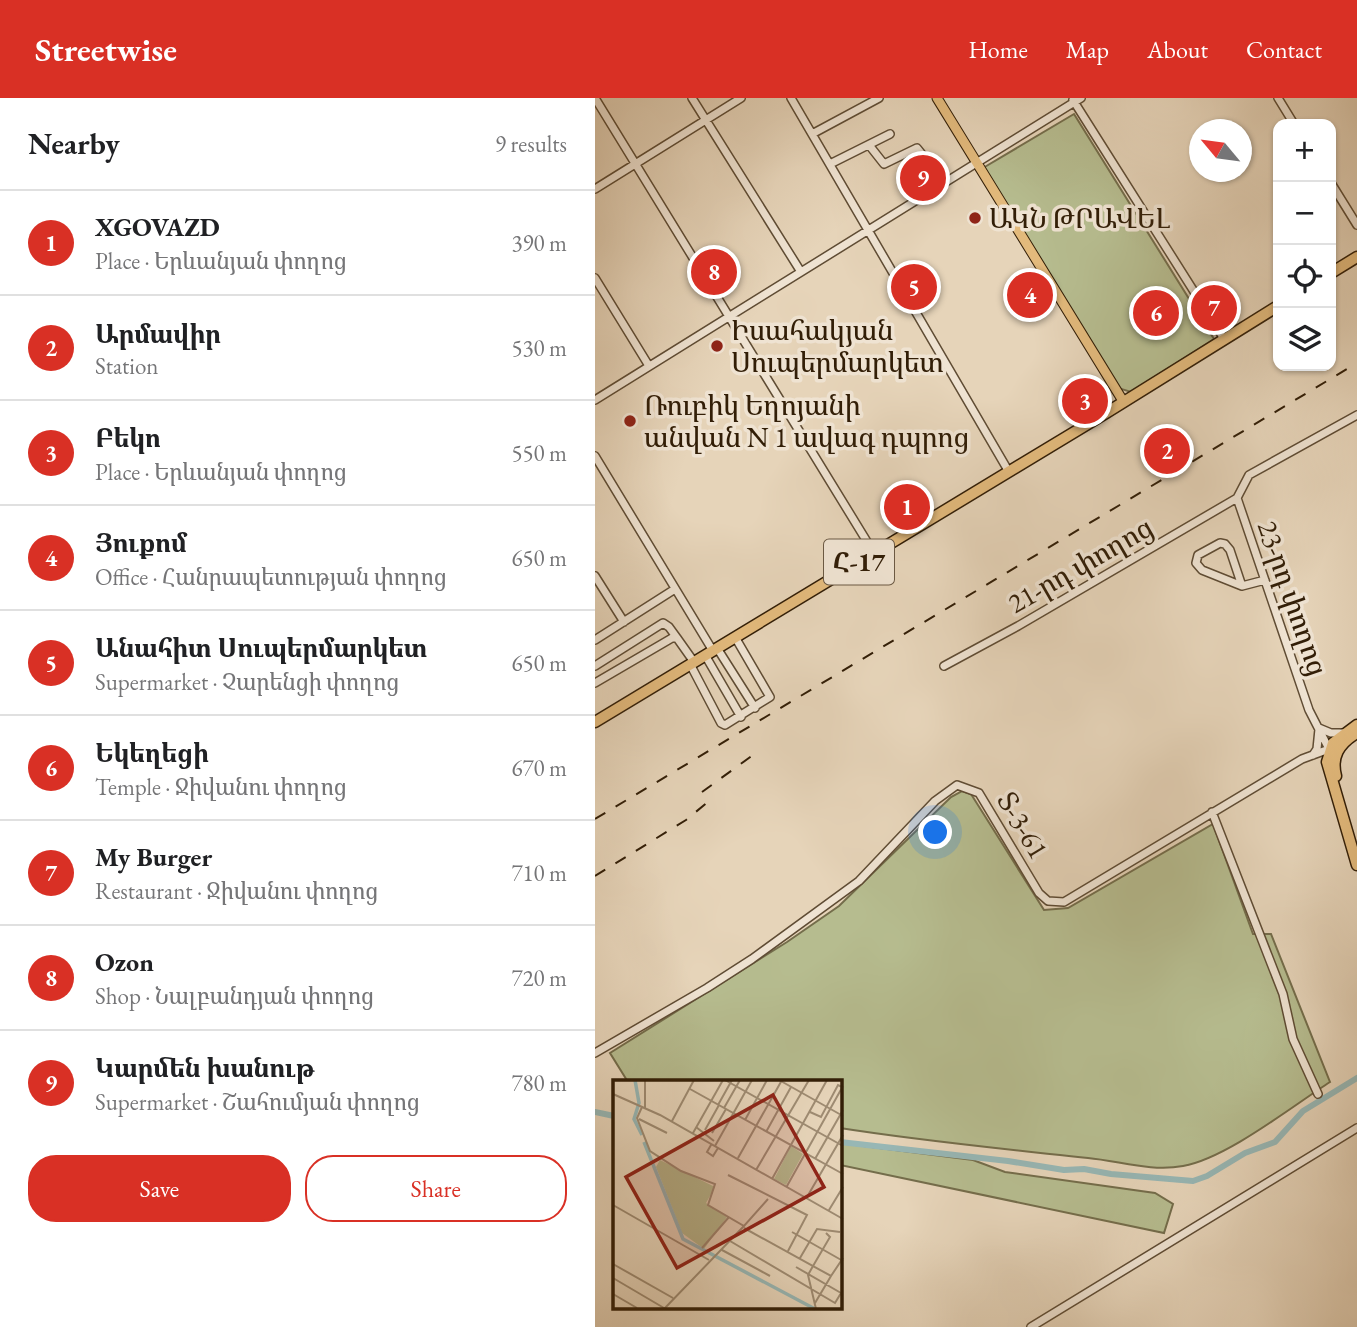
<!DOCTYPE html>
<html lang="en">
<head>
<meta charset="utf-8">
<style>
  :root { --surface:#fff; --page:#f6f6f6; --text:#202124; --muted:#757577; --line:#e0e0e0; --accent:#d93025 }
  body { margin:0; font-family:"EB Garamond","Noto Serif Armenian",serif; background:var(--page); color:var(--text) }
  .controls { position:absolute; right:21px; top:21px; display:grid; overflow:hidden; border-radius:14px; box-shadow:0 2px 5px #0004 }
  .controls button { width:63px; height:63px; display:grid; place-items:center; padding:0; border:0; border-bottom:2px solid var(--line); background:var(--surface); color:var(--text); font:35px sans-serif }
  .compass { position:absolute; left:594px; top:21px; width:63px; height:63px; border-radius:50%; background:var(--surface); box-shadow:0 2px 5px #0004; rotate:299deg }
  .you { position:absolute; left:341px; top:735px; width:24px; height:24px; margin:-18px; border:5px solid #fff; border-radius:50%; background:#1a73e8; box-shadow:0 0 0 10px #1a73e833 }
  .badge { display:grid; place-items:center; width:46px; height:46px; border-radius:50%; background:var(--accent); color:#fff; font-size:23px; font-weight:700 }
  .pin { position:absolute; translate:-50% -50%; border:4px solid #fff; box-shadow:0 2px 7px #0006 }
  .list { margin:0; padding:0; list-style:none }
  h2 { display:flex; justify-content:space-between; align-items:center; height:91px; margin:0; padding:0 28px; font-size:30px }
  h2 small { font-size:23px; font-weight:400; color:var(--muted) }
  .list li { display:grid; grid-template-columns:46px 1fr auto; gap:21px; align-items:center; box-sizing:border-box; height:105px; padding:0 28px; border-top:2px solid var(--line) }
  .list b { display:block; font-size:26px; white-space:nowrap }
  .list p { margin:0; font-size:23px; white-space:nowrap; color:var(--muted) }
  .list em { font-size:23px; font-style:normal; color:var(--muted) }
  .actions { display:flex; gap:14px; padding:21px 28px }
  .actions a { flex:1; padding:16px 0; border:2px solid var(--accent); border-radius:28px; text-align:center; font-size:24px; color:var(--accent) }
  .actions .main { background:var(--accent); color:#fff }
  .icon { flex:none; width:38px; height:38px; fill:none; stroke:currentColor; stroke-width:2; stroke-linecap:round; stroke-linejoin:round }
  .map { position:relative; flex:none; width:762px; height:1229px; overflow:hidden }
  header { display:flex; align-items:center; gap:42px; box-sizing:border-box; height:98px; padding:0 35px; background:var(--accent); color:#fff }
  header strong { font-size:33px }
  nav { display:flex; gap:38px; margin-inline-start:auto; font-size:24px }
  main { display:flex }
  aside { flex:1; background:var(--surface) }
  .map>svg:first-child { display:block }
</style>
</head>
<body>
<header>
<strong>Streetwise</strong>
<nav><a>Home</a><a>Map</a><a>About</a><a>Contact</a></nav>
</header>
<main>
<aside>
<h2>Nearby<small>9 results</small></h2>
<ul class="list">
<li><span class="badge">1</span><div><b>XGOVAZD</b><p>Place · Երևանյան փողոց</p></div><em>390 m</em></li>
<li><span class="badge">2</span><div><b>Արմավիր</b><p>Station</p></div><em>530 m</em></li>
<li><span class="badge">3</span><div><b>Բեկո</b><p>Place · Երևանյան փողոց</p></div><em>550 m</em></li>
<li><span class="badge">4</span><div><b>Յուքոմ</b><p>Office · Հանրապետության փողոց</p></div><em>650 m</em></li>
<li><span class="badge">5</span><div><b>Անահիտ Սուպերմարկետ</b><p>Supermarket · Չարենցի փողոց</p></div><em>650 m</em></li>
<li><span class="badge">6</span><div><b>Եկեղեցի</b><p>Temple · Ջիվանու փողոց</p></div><em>670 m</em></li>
<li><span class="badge">7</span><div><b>My Burger</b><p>Restaurant · Ջիվանու փողոց</p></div><em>710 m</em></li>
<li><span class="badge">8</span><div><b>Ozon</b><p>Shop · Նալբանդյան փողոց</p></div><em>720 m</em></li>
<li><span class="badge">9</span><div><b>Կարմեն խանութ</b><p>Supermarket · Շահումյան փողոց</p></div><em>780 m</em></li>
</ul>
<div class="actions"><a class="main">Save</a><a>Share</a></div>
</aside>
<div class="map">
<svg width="762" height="1229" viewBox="0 0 762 1229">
  <rect width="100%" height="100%" fill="#e6d4b9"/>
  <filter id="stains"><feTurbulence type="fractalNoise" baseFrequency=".00286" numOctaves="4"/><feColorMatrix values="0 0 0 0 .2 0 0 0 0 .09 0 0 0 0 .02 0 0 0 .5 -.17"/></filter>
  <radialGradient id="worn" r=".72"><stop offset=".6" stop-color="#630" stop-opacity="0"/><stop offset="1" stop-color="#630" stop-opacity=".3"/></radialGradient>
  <!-- green -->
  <path fill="#b6bc8f" stroke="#746d4b" stroke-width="2" d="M479,16l140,225 -83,53 -13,-4 -135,-220z
    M367,693l9,3 73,116 24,-2 145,-84 40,110h18l59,148c-39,25 -103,76 -147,84 -32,6 -63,-5 -95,-8 -83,-9 -166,-17 -248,-30v-46h-212l-18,-29 177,-111 52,-36 112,-109z
    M245,1045l133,17 32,12 150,21 18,11 -9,29 -324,-68z"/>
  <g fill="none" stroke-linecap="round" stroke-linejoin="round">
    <!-- canal -->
    <path stroke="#97b7b5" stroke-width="6" d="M0,1014l19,4
      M245,1044l168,19 56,9 20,-1 27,5 82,7 14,-5 38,-23 30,-11 28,-31 54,-33"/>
    <defs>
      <path id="minor" d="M0,0l279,455
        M97,0l109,174
        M196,0l218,374
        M683,0l16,26
        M478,2l151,239
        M217,36l67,-36
        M274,47l15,19 33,-16 12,15 -20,15 10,20
        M235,66l60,-30
        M736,85l26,42
        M0,91l146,-91
        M0,180l54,88
        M0,302l486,-302
        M0,358l118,195
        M642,400l12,-23 108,-60
        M0,478l29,46
        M647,488l-12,-36 -5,-6 -5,-1 -22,12 -2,8 6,7 40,16 23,-6
        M0,542l80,-51
        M122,550l38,60
        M110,557l36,62
        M95,566l31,59 4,2 45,-28 -35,-60
        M0,568l68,-43 6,4 8,11
        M349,568l74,-40 219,-128
        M0,585l77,-45h5l17,24
        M724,630l12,5h13
        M718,657l4,-6 2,-20
        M617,714l71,182 10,45 25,55
        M0,955l112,-65 45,-29 107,-78 76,-80 22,-16 22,8 60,100 9,8 16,1 238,-143 27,-10 -20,-39 -72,-212
        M436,1229l326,-199"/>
      <path id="major" d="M342,0l186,303"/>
      <path id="highway" d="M736,175l26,-16
        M0,624l511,-309 172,-107
        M762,627l-24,18 -6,19 30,103
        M741,678c-5,-19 3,-32 19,-42"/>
    </defs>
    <!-- minor casing -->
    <use href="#minor" stroke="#5f4c34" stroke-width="10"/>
    <!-- major casing -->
    <use href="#major" stroke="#321e07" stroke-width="11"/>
    <!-- highway casing -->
    <use href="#highway" stroke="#321e07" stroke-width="13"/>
    <!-- minor -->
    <use href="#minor" stroke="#efe3d2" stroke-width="7"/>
    <!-- major -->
    <use href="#major" stroke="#e3ba7c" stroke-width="9"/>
    <!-- highway -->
    <use href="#highway" stroke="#e3ba7c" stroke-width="10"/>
    <!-- rail -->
    <path stroke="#321e07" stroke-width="2" stroke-dasharray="12 12" stroke-linecap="butt" d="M107,694l51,-37
      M0,721l762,-456
      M0,778l91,-56 23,-19"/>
  </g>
  <!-- markers -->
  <g fill="#8f2418" stroke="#efe3d2" stroke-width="2.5">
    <circle cx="380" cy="120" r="7"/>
    <circle cx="122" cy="248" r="7"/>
    <circle cx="35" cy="323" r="7"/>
  </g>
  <g text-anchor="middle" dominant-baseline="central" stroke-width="7" stroke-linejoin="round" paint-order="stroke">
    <!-- shield labels -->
    <rect fill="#efe3d2" stroke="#6b5944" stroke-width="2" x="229" y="441.5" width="70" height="45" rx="5"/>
    <g font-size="26" font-weight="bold" fill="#321e07">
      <text x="264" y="464">Հ-17</text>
    </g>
    <!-- poi labels -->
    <g font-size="28" fill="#321e07" stroke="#efe3d2" text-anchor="start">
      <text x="394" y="120">ԱԿՆ ԹՐԱՎԵԼ</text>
      <text x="136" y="232">Իսահակյան<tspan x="136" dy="32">Սուպերմարկետ</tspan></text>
      <text x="49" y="307">Ռուբիկ Եղոյանի<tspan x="49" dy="32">անվան N 1 ավագ դպրոց</tspan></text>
    </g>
    <!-- street labels -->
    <g font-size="28" fill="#321e07" stroke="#efe3d2">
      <text transform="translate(485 467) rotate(-30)">21-րդ փողոց</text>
      <text transform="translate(698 500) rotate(71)">23-րդ փողոց</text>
      <text transform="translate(428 727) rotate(59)">Տ-3-61</text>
    </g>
  </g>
  <!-- overview -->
  <g transform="translate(18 982)">
    <rect width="229" height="229" fill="#e6d4b9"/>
    <path d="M178,66l12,8 -17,31 -12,-6zM47,80l55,27 -9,16 21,14 -23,32 -22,-16 -26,-66z" fill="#b6bc8f"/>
    <path fill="none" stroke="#97b7b5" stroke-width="3.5" d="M22,0l4,23 -5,16 8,16M31,62l39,97 132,70"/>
    <path fill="none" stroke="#9e8b72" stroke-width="2" d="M32,0v28M112,0l118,66M166,0l64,36M77,9l153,85M0,14l47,21 183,104M105,25l14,-25M29,27l-5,11 13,33 31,20 34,13 -7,21 36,21 24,-27M111,28l16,-28M197,32l11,5 17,-32 4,2M26,39l28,14M132,40l22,-40M59,41l22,-41M83,47l18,14M92,50l14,-25M153,52l25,-45M80,53l30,-53M99,53l14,-24M98,65l-4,7 6,4 5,-8M102,66l37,-66M125,78l44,-78M202,79l28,-49M143,90l53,-90M115,95l79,40 -19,36M159,99l55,-99M174,106l56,-100M194,117l36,-62M0,125l96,55M216,130l14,-23M131,148l87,48 12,-18M179,152l51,29M117,161l105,62 6,-10 -45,-26M89,168l27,-31M109,170l48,26M187,178l17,-29 23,3M0,184l60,34M200,186l17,-29 -4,-4M200,186l-5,9 8,34M0,198l51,30M0,214l24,14M202,223l16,-27M51,229l80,-83"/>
    <path fill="#8f2418" fill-opacity="0.15" stroke="#8f2418" stroke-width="3.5" d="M160,15l51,92 -147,81 -51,-91z"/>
    <rect width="229" height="229" fill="none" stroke="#321e07" stroke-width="3.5"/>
  </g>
  <rect width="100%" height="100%" filter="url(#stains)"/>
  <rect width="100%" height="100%" fill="url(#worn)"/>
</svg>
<div class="controls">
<button>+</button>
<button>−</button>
<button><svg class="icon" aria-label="locate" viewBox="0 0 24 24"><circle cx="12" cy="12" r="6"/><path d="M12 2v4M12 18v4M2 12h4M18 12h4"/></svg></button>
<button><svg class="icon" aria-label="layers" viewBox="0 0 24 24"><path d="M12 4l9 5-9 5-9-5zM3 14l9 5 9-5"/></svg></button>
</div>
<svg class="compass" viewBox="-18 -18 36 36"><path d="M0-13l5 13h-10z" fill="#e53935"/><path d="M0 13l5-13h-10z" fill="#757577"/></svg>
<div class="you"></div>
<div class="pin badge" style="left:312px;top:409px">1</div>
<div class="pin badge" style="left:572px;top:353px">2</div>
<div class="pin badge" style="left:490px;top:303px">3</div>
<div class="pin badge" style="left:435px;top:197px">4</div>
<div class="pin badge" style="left:319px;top:189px">5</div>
<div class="pin badge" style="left:561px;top:215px">6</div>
<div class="pin badge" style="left:619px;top:210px">7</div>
<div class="pin badge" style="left:119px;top:174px">8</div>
<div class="pin badge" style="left:328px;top:80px">9</div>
</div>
</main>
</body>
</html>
